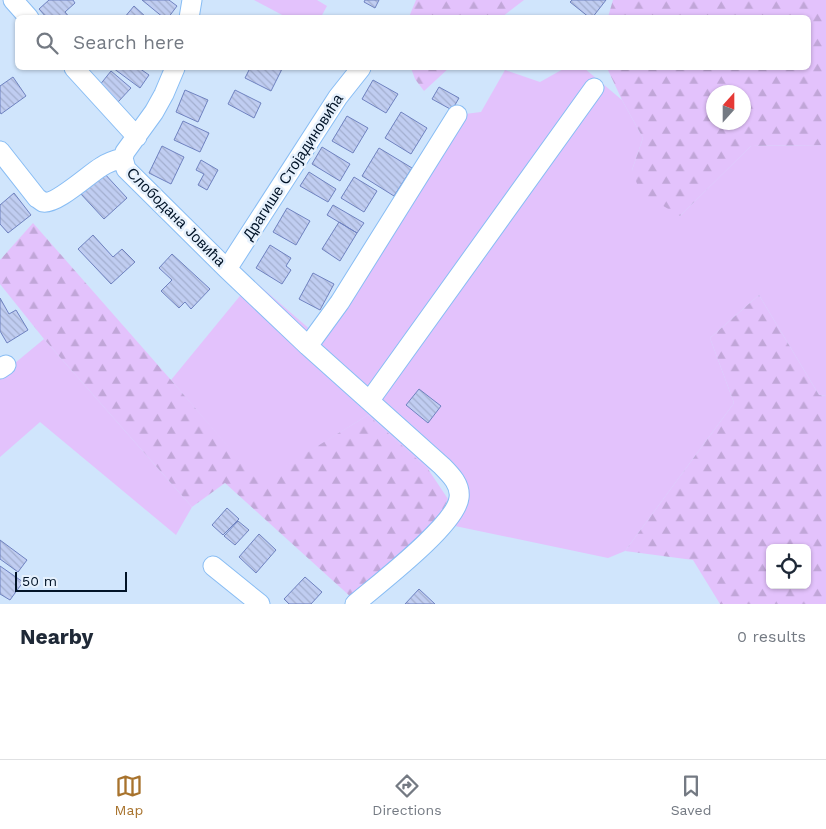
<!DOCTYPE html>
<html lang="en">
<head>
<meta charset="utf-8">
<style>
  :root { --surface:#fff; --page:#f6f6f7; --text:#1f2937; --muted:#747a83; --line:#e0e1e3; --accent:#a8732d }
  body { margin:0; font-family:"Work Sans",sans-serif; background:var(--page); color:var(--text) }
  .controls { position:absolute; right:15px; bottom:15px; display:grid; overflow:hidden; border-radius:8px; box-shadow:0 1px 4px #0004 }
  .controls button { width:45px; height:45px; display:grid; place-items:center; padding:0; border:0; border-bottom:1px solid var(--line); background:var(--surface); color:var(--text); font:25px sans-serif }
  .compass { position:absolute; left:706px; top:85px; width:45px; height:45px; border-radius:50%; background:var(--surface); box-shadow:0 1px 4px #0004; rotate:21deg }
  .scale { position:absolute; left:15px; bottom:12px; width:112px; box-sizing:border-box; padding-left:5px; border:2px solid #011327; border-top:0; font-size:14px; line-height:18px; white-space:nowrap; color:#011327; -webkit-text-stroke:4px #e6f1fd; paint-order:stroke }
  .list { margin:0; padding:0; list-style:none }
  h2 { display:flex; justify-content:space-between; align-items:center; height:65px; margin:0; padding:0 20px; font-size:21px }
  h2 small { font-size:16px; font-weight:400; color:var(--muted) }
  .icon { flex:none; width:28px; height:28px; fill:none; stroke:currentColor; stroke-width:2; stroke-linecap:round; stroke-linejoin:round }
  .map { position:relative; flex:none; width:826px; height:604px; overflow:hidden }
  .search { position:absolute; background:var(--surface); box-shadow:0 1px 4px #0004; left:15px; right:15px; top:15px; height:55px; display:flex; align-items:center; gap:12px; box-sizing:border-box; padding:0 18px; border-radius:8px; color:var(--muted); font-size:19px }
  .sheet { height:155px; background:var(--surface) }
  nav { display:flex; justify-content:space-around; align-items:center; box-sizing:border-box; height:70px; border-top:1px solid var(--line); background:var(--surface); font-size:14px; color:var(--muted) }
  nav a { display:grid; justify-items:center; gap:2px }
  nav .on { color:var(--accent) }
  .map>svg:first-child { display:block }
</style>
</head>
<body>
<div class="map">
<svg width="826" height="604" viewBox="0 0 826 604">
  <defs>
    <pattern id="forest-firs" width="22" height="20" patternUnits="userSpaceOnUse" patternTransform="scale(1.25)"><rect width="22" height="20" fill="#e3c2fc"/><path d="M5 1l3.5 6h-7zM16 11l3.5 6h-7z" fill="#c1a6d8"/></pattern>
    <pattern id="building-back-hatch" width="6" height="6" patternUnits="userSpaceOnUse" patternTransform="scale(1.25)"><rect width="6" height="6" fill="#c0cdf1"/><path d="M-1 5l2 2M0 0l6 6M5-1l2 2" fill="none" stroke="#a3afcf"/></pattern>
  </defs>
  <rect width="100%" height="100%" fill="#d0e5fc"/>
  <!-- grass -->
  <path fill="#e3c2fc" d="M254,0h63l10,6 -6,11h-35z
    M565,68h19l38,32 21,38 -11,32 48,46 71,-70 75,-1v251l-7,-1 -60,-100 -49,43 24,65 -109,148 -17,7 -153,-32 14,-28 -15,-19 -26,-10 -60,-54 -109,68 -88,-103 82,-100 60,52 144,-217 24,-3 24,-42 35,12z
    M44,339l148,168 -16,28 -136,-113 -40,35v-84l9,-5z"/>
  <!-- forest -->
  <path fill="url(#forest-firs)" fill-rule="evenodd" d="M416,0h108l-22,17h-93z
    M613,0h213v145l-75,1 -71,70 -40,-24 -8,-22 11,-32 -21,-38 -15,-32h201v-50l-200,-1zM744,92v30h-30v-30z
    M411,68h38l-25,23 -9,-12z
    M33,223l138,157 88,102 109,-67 60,54 20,30 -8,17 5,8 -93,74 -127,-115 -33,24 -148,-168 -44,-55v-24z
    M759,295l60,100 7,1v208h-106l-27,-44 -68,-9 109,-148 -24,-65zM770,548h37v37h-37z"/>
  <!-- building -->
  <path fill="url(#building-back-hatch)" stroke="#6f82c0" d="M49,0h24l2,3 -10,9 5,6h-23l-8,-9z
    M142,0h27l8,6 -9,12h-4z
    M365,0h14l-4,8 -11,-6z
    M572,0h34l-14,18h-2l-20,-16z
    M134,6l13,12h-23z
    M113,68h26l10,7 -9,13z
    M250,68h29l3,1 -11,22 -26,-13z
    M111,71l20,17 -13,14 -19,-16z
    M13,77l13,19 -25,18 -1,-2v-26z
    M373,80l25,14 -12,19 -24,-14z
    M439,87l20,11 -7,12 -20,-11z
    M185,90l23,10 -10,22 -22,-10z
    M235,90l26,13 -7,15 -26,-14z
    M401,112l26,16 -16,26 -26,-16z
    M347,116l21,12 -15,25 -21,-12z
    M183,121l26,12 -9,19 -26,-12z
    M162,146l22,11 -13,27 -22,-11z
    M322,147l28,17 -10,17 -28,-17z
    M379,148l33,20 -18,28 -32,-20z
    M201,160l17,10 -11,20 -9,-5 6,-11 -8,-4z
    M103,172l24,26 -23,21 -24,-26z
    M309,172l27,17 -8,13 -28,-16z
    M354,177l23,14 -13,21 -23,-14z
    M14,193l17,22 -23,18 -8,-9v-19z
    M333,205l31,18 -7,10 -30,-18z
    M287,208l23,13 -14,24 -23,-13z
    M339,222l18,11 -17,28 -18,-12z
    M93,235l20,22 9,-8 13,13 -24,22 -33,-35z
    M270,245l21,13 -5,8 5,4 -9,14 -26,-16z
    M172,254l38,35 -19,20 -6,-7 -6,6 -18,-17 11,-11 -13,-12z
    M313,273l21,11 -14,26 -21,-11z
    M0,298l9,16 7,-4 12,20 -21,13 -7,-12z
    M419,389l22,17 -13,17 -22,-18z
    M227,508l12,11 -16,16 -11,-10z
    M238,521l11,9 -14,15 -11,-9z
    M259,534l17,16 -20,23 -17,-16z
    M0,540l27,20 -9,12 -18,-13z
    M0,566l23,16 -13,18 -10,-6z
    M305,577l17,15 -11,12h-22l-5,-5z
    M419,589l16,15h-30z"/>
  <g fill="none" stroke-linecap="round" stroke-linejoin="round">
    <defs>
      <path id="minor" d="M13,0l16,18
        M189,18l3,-18
        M74,68l63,69
        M175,68l-11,26 -10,18 -29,40 -2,6 3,11 101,100 81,77 134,120c9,9 19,19 17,32 -3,27 -82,87 -104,106
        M0,151l37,47c2,1 4,3 6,4 13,3 46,-28 58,-35 7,-5 14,-7 22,-9
        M227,269l111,-172 23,-29
        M308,346l32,-44 117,-187
        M0,369l6,-4
        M370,400l224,-312
        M213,566l47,38"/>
    </defs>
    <!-- minor casing -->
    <use href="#minor" stroke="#88bdf4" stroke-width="21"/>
    <!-- minor -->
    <use href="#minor" stroke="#fff" stroke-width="19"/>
  </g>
  <g text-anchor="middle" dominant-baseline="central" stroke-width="5" stroke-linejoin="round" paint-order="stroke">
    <!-- street labels -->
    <g font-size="15" fill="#011327" stroke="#e6f1fd">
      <text transform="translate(293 167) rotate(-57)">Драгише Стојадиновића</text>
      <text transform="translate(176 217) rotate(45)">Слободана Јовића</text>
    </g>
  </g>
</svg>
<div class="controls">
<button><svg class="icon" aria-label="locate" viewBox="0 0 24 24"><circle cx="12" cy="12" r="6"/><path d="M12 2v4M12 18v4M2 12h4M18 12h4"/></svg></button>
</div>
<svg class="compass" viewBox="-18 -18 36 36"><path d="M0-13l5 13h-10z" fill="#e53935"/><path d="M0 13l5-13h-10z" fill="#747a83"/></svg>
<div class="scale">50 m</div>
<div class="search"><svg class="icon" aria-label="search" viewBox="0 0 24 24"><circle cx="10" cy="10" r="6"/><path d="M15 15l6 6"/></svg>Search here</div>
</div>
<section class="sheet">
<h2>Nearby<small>0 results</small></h2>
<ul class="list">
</ul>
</section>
<nav>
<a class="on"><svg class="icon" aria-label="map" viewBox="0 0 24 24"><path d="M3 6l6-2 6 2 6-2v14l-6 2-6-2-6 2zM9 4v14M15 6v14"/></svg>Map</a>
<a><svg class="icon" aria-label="directions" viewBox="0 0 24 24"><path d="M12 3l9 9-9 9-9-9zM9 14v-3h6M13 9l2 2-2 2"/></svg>Directions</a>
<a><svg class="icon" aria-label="saved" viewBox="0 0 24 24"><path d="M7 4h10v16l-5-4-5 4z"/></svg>Saved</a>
</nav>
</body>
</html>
